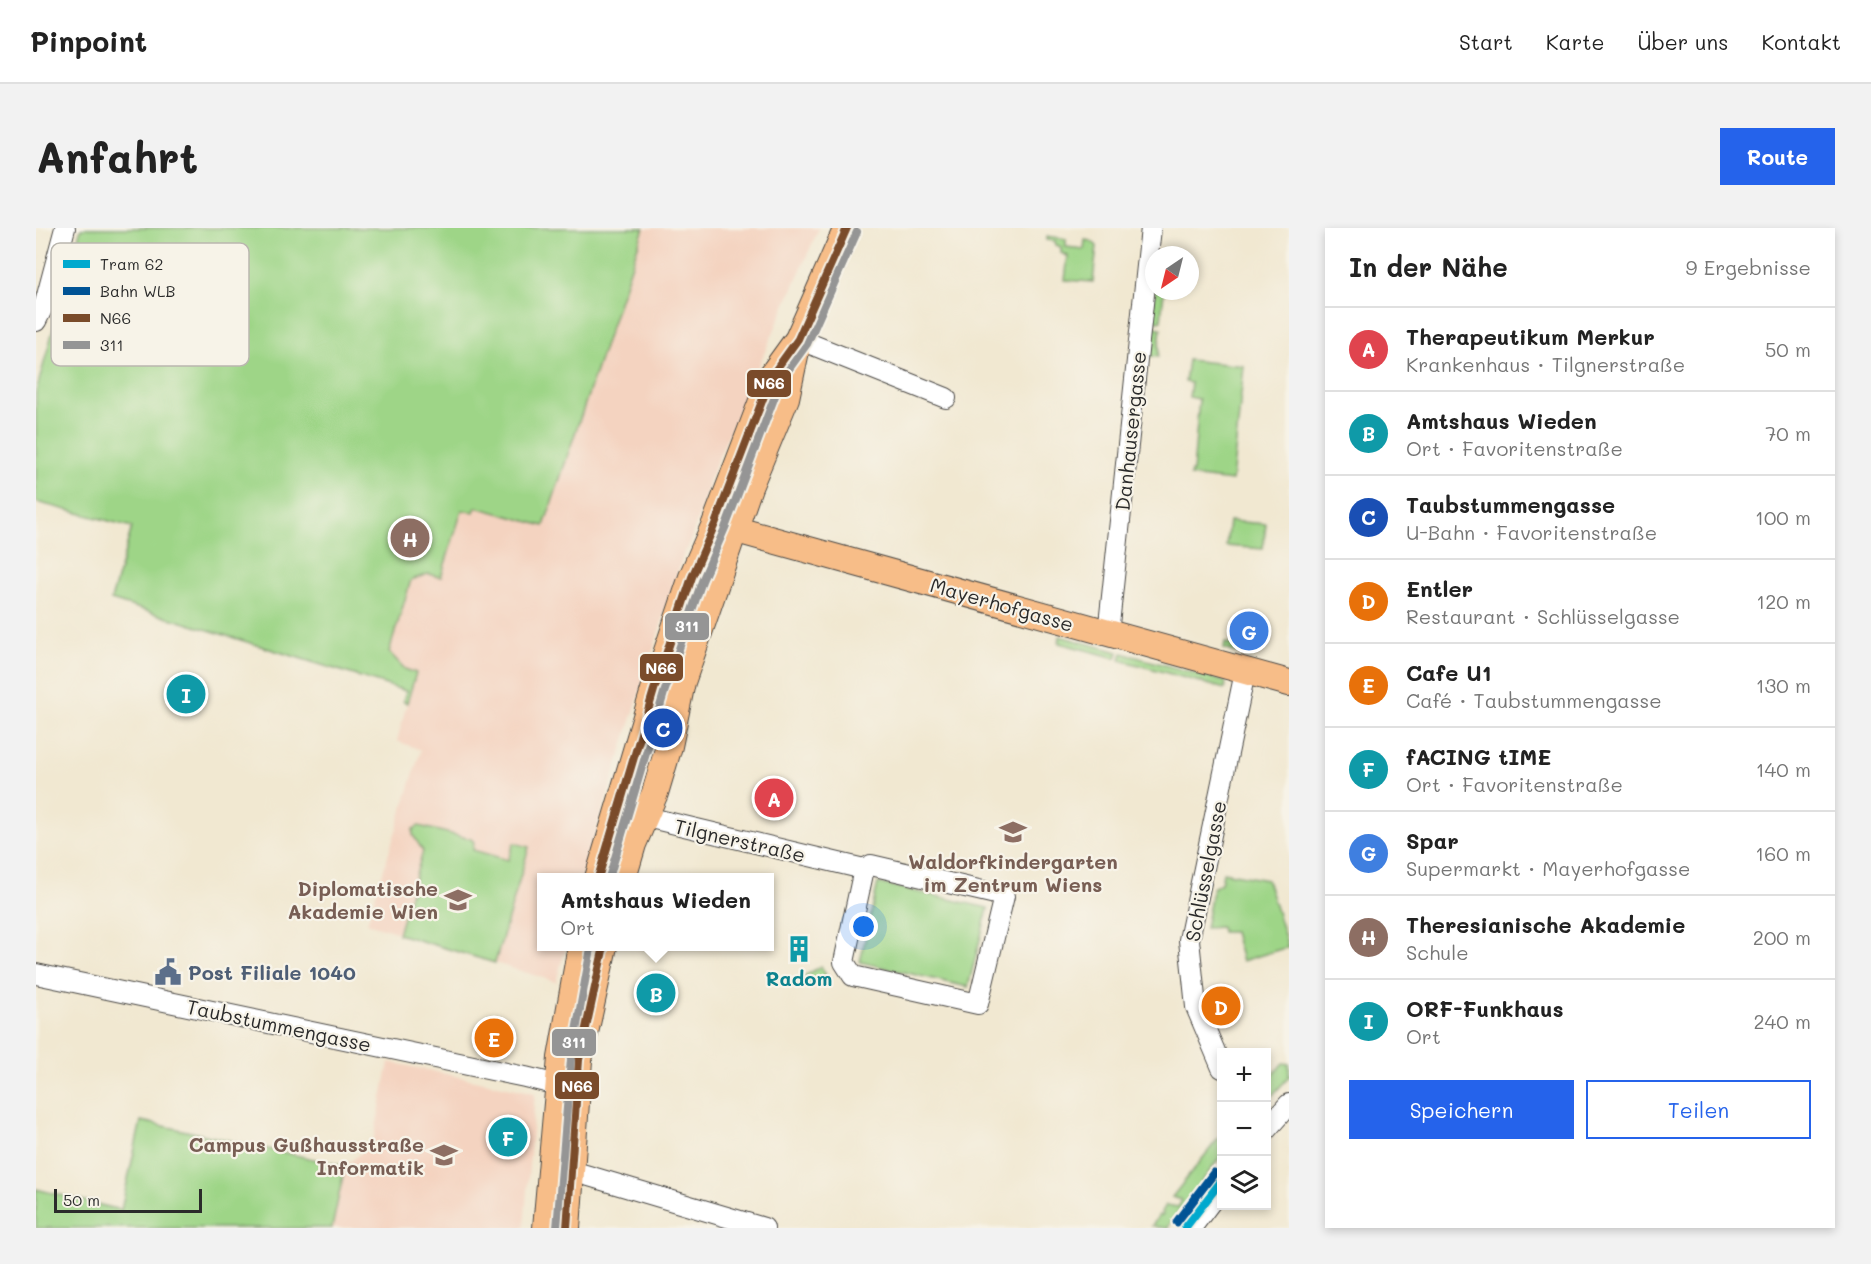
<!DOCTYPE html>
<html lang="de">
<head>
<meta charset="utf-8">
<style>
  :root { --surface:#fff; --page:#f2f2f2; --text:#222; --muted:#767676; --line:#e0e0e0; --accent:#2563eb }
  body { margin:0; font-family:Mali,sans-serif; background:var(--page); color:var(--text) }
  .controls { position:absolute; right:18px; bottom:18px; display:grid; overflow:hidden; border-radius:0px; box-shadow:0 3px 9px #0003 }
  .controls button { width:54px; height:54px; display:grid; place-items:center; padding:0; border:0; border-bottom:2px solid var(--line); background:var(--surface); color:var(--text); font:30px sans-serif }
  .compass { position:absolute; left:1109px; top:18px; width:54px; height:54px; border-radius:50%; background:var(--surface); box-shadow:0 3px 9px #0003; rotate:215deg }
  .scale { position:absolute; left:18px; bottom:15px; width:148px; box-sizing:border-box; padding-left:6px; border:3px solid #2b2b2b; border-top:0; font-size:16px; line-height:21px; white-space:nowrap; color:#2b2b2b; -webkit-text-stroke:4px #f7f3e8; paint-order:stroke }
  .you { position:absolute; left:828px; top:699px; width:21px; height:21px; margin:-15px; border:4px solid #fff; border-radius:50%; background:#1a73e8; box-shadow:0 0 0 9px #1a73e833 }
  .badge { display:grid; place-items:center; width:39px; height:39px; border-radius:50%; background:var(--accent); color:#fff; font-size:20px; font-weight:700 }
  .pin { position:absolute; translate:-50% -50%; border:3px solid #fff; box-shadow:0 2px 6px #0006 }
  .popup { position:absolute; left:501px; top:645px; width:237px; height:78px; box-sizing:border-box; display:grid; place-content:center; border-radius:0px; background:var(--surface); filter:drop-shadow(0 2px 4px #0005); font-size:20px; white-space:nowrap; color:var(--muted) }
  .popup b { font-size:22px; color:var(--text) }
  .popup::after { content:''; position:absolute; left:50%; top:100%; margin-left:-12px; border:12px solid transparent; border-top-color:var(--surface) }
  .list { margin:0; padding:0; list-style:none }
  h2 { display:flex; justify-content:space-between; align-items:center; height:78px; margin:0; padding:0 24px; font-size:26px }
  h2 small { font-size:20px; font-weight:400; color:var(--muted) }
  .list li { display:grid; grid-template-columns:39px 1fr auto; gap:18px; align-items:center; box-sizing:border-box; height:84px; padding:0 24px; border-top:2px solid var(--line) }
  .list b { display:block; font-size:22px; white-space:nowrap }
  .list p { margin:0; font-size:20px; white-space:nowrap; color:var(--muted) }
  .list em { font-size:20px; font-style:normal; color:var(--muted) }
  .actions { display:flex; gap:12px; padding:18px 24px }
  .actions a { flex:1; padding:14px 0; border:2px solid var(--accent); border-radius:0px; text-align:center; font-size:21px; color:var(--accent) }
  .actions .main { background:var(--accent); color:#fff }
  .icon { flex:none; width:33px; height:33px; fill:none; stroke:currentColor; stroke-width:2; stroke-linecap:round; stroke-linejoin:round }
  .map { position:relative; flex:none; width:1253px; height:1000px; overflow:hidden; border-radius:0px }
  header { display:flex; align-items:center; gap:36px; box-sizing:border-box; height:84px; padding:0 30px; background:var(--surface); border-bottom:2px solid var(--line) }
  header strong { font-size:28px }
  nav { display:flex; gap:33px; margin-inline-start:auto; font-size:21px }
  .intro { display:flex; align-items:center; justify-content:space-between; box-sizing:border-box; height:144px; padding:0 36px }
  h1 { margin:0; font-size:42px }
  .button { padding:15px 27px; border-radius:0px; background:var(--accent); color:#fff; font-size:21px; font-weight:700 }
  main { display:flex; gap:36px; padding:0 36px }
  aside { flex:1; background:var(--surface); border-radius:0px; box-shadow:0 3px 9px #0003 }
  .map>svg:first-child { display:block }
</style>
</head>
<body>
<header>
<strong>Pinpoint</strong>
<nav><a>Start</a><a>Karte</a><a>Über uns</a><a>Kontakt</a></nav>
</header>
<div class="intro"><h1>Anfahrt</h1><a class="button">Route</a></div>
<main>
<div class="map">
<svg width="1253" height="1000" viewBox="0 0 1253 1000">
  <rect width="100%" height="100%" fill="#f7f3e8"/>
  <filter id="ink" filterUnits="userSpaceOnUse"><feTurbulence type="fractalNoise" baseFrequency=".0167" numOctaves="2"/><feDisplacementMap in="SourceGraphic" scale="12" xChannelSelector="R" yChannelSelector="G"/><feConvolveMatrix kernelMatrix="1 2 1 2 8 2 1 2 1" color-interpolation-filters="sRGB"/></filter>
  <filter id="wash" filterUnits="userSpaceOnUse"><feTurbulence type="fractalNoise" baseFrequency=".008" numOctaves="4" result="noise"/><feDisplacementMap in="SourceGraphic" scale="24" xChannelSelector="R" yChannelSelector="G"/><feGaussianBlur stdDeviation="1.35" result="paint"/><feColorMatrix in="noise" values="0 0 0 0 0 0 0 0 0 0 0 0 0 0 0 0 0 1.4 0 .05"/><feComposite in="paint" operator="in"/></filter>
  <g filter="url(#wash)">
    <rect width="100%" height="100%" fill="#f1e8d1"/>
    <!-- built -->
    <path fill="#f4d3c0" d="M45,0h738l-112,256 2,1 -22,65 -2,-1 -91,289 -11,39 -41,1v68l24,1 -10,35 -189,-59 54,-173 -24,-9 10,-38 -4,-2 4,-10 -296,-91 21,-73 -96,-25v-110z
      M353,834l146,31 -11,135h-192l13,-62 28,-23z"/>
    <!-- green -->
    <path fill="#9ed587" stroke="#648059" stroke-width="1.5" d="M45,0h563l-100,298 -68,-19 -2,5 -12,-2 -21,67 -13,-3 -17,6 -22,72 16,17 11,4 -9,30 -4,-2 3,-10 -295,-91 21,-73 -96,-25v-110z
      M1011,8l19,3v8l18,2 1,-9 6,1 6,5 -4,36 -28,-2 3,-24 -7,-3v-6l-5,-2 -1,-4 -8,-1z
      M1119,63h9l-3,30 -9,-1z
      M1115,98l10,2 -3,29 -10,-1z
      M1152,132l56,6 -12,115 -42,-5 1,-4h2l6,-73 -10,-2 2,-14 -6,-1z
      M1193,293l37,3 -3,25 -37,-3z
      M1024,408l58,16 -2,6 -57,-15z
      M1189,415l29,8 -2,6 -28,-8z
      M1086,425l104,29 -1,7 -105,-29z
      M383,598l52,13 3,3 -1,8 35,10 6,-17 15,4 -34,116 -97,-29 25,-83 -10,-16v-6z
      M1187,644l44,8 21,67 -46,14 -8,-29h-12l-1,-5 -16,1 8,-40 8,-5z
      M842,655l110,25 -20,79 -108,-25z
      M785,738l6,11 -17,10 -7,-10z
      M1247,835l6,1v13l-22,24v-20z
      M105,893l204,45 -13,62h-296v-39l85,21z
      M1185,907v21l-54,72 -15,-2 7,-11 3,1 1,-2 -1,-2 4,-7 12,2 4,-7 -10,-3z"/>
  </g>
  <g filter="url(#ink)">
    <g fill="none" stroke-linecap="round" stroke-linejoin="round">
      <defs>
        <path id="minor" d="M0,93l9,-18 20,-75
          M762,111l148,59
          M1072,406l43,-406
          M581,582l247,59
          M835,637l133,31 -26,108 -125,-28 -9,-14 20,-93z
          M0,746l489,103 33,8 5,12
          M1186,840l-26,-61 -7,-67 56,-268
          M1230,902l23,-26
          M528,932l8,11 192,57
          M1155,1000l31,-41"/>
        <path id="major" d="M679,296l574,159
          M562,650l56,-188 38,-113 23,-53 57,-149 26,-36 49,-111
          M587,650l10,-34 22,-51 14,-47 13,-64 67,-195 37,-89 11,-52
          M510,1000l15,-170 20,-112
          M531,1000l12,-168 25,-114"/>
      </defs>
      <!-- minor casing -->
      <use href="#minor" stroke="#494744" stroke-width="22"/>
      <!-- major casing -->
      <use href="#major" stroke="#494744" stroke-width="28"/>
      <!-- minor -->
      <use href="#minor" stroke="#fff" stroke-width="20"/>
      <!-- major -->
      <use href="#major" stroke="#f7bd88" stroke-width="26"/>
      <defs>
        <path id="bus-1" d="M562,650l56,-188 38,-113 23,-53 57,-149 26,-36 49,-111
          M531,1000l12,-168 25,-114"/>
        <path id="bus-2" d="M573,650l55,-185 38,-112 23,-53 56,-148 26,-36 50,-112
          M521,1000l14,-169 20,-111"/>
      </defs>
      <!-- bus-1 casing -->
      <use href="#bus-1" stroke="#f7f3e8" stroke-width="12"/>
      <!-- bus-2 casing -->
      <use href="#bus-2" stroke="#f7f3e8" stroke-width="12"/>
      <!-- bus-1 -->
      <use href="#bus-1" stroke="#7a4b2a" stroke-width="8"/>
      <!-- bus-2 -->
      <use href="#bus-2" stroke="#959595" stroke-width="8"/>
      <defs>
        <path id="rail-1" d="M1141,994l37,-49"/>
      </defs>
      <!-- rail-1 casing -->
      <use href="#rail-1" stroke="#f7f3e8" stroke-width="14"/>
      <!-- rail-1 -->
      <use href="#rail-1" stroke="#005395" stroke-width="9"/>
      <defs>
        <path id="tram-1" d="M1149,1000l37,-48"/>
      </defs>
      <!-- tram-1 casing -->
      <use href="#tram-1" stroke="#f7f3e8" stroke-width="12"/>
      <!-- tram-1 -->
      <use href="#tram-1" stroke="#00a9ce" stroke-width="8"/>
    </g>
  </g>
  <!-- icons -->
  <defs>
    <symbol id="school-bare" viewBox="-9 -9 18 18"><path d="M0-5L7-2L0 1L-7-2ZM-4 1L0 2.5L4 1V4Q0 6-4 4Z" fill="#8d6e63" stroke="#f7f3e8" stroke-width="2.5" paint-order="stroke"/></symbol>
    <symbol id="university-bare" viewBox="-9 -9 18 18"><path d="M0-5L7-2L0 1L-7-2ZM-4 1L0 2.5L4 1V4Q0 6-4 4Z" fill="#8d6e63" stroke="#f7f3e8" stroke-width="2.5" paint-order="stroke"/></symbol>
    <symbol id="building-bare" viewBox="-9 -9 18 18"><path d="M-4-6H4V6H1V3H-1V6H-4ZM-2.5-4.3h1.7v1.8h-1.7ZM.8-4.3h1.7v1.8H.8ZM-2.5-1h1.7V.8h-1.7ZM.8-1h1.7V.8H.8Z" fill="#0f9aa8" stroke="#f7f3e8" stroke-width="2.5" paint-order="stroke"/></symbol>
    <symbol id="civic-bare" viewBox="-9 -9 18 18"><path d="M-.6-6.5H3V-4.5H.6V-3L4-1V1h2V6H-6V1h2V-1L-.6-3ZM-1.2 2.5V6h2.4V2.5Z" fill="#5c6f8a" stroke="#f7f3e8" stroke-width="2.5" paint-order="stroke"/></symbol>
  </defs>
  <g fill-rule="evenodd">
    <use href="#school-bare" x="958" y="585" width="38" height="38"/>
    <use href="#university-bare" x="403" y="653" width="38" height="38"/>
    <use href="#building-bare" x="744" y="702" width="38" height="38"/>
    <use href="#civic-bare" x="113" y="725" width="38" height="38"/>
    <use href="#university-bare" x="389" y="908" width="38" height="38"/>
  </g>
  <g text-anchor="middle" dominant-baseline="central" stroke-width="4.5" stroke-linejoin="round" paint-order="stroke">
    <!-- street labels -->
    <g font-size="20" fill="#2b2b2b" stroke="#f7f3e8">
      <text transform="translate(1094 203) rotate(-84)">Danhausergasse</text>
      <text transform="translate(966 376) rotate(16)">Mayerhofgasse</text>
      <text transform="translate(704 612) rotate(13)">Tilgnerstraße</text>
      <text transform="translate(1169 643) rotate(-79)">Schlüsselgasse</text>
      <text transform="translate(243 797) rotate(12)">Taubstummengasse</text>
    </g>
    <!-- education labels -->
    <g font-size="20" font-weight="bold" fill="#785e54" stroke="#f7f3e8" text-anchor="end">
      <text x="977" y="633" text-anchor="middle">Waldorfkindergarten<tspan x="977" dy="23">im Zentrum Wiens</tspan></text>
      <text x="402" y="660">Diplomatische<tspan x="402" dy="23">Akademie Wien</tspan></text>
      <text x="388" y="916">Campus Gußhausstraße<tspan x="388" dy="23">Informatik</tspan></text>
    </g>
    <!-- service labels -->
    <g font-size="20" font-weight="bold" fill="#4e5e75" stroke="#f7f3e8" text-anchor="start">
      <text x="152" y="744">Post Filiale 1040</text>
    </g>
    <!-- culture labels -->
    <g font-size="20" font-weight="bold" fill="#0d838f" stroke="#f7f3e8">
      <text x="763" y="750">Radom</text>
    </g>
  </g>
  <!-- legend -->
  <rect x="15" y="15" width="198" height="123" rx="9" fill="#f7f3e8" stroke="#bab7af" stroke-width="1.5"/>
  <rect x="27" y="32" width="27" height="8" fill="#00a9ce"/>
  <rect x="27" y="59" width="27" height="8" fill="#005395"/>
  <rect x="27" y="86" width="27" height="8" fill="#7a4b2a"/>
  <rect x="27" y="113" width="27" height="8" fill="#959595"/>
  <g font-size="16" fill="#2b2b2b">
    <text x="64" y="42">Tram 62</text>
    <text x="64" y="69">Bahn WLB</text>
    <text x="64" y="96">N66</text>
    <text x="64" y="123">311</text>
  </g>
  <g stroke="#f7f3e8" stroke-width="2">
    <rect x="710" y="141" width="46" height="29" rx="6" fill="#7a4b2a"/>
    <rect x="628" y="384" width="46" height="29" rx="6" fill="#959595"/>
    <rect x="603" y="425" width="45" height="29" rx="6" fill="#7a4b2a"/>
    <rect x="515" y="800" width="46" height="29" rx="6" fill="#959595"/>
    <rect x="518" y="843" width="46" height="29" rx="6" fill="#7a4b2a"/>
  </g>
  <g font-size="16" text-anchor="middle" font-weight="bold" fill="#fff">
    <text x="733" y="161">N66</text>
    <text x="651" y="404">311</text>
    <text x="625" y="446">N66</text>
    <text x="538" y="820">311</text>
    <text x="541" y="864">N66</text>
  </g>
</svg>
<div class="controls">
<button>+</button>
<button>−</button>
<button><svg class="icon" aria-label="layers" viewBox="0 0 24 24"><path d="M12 4l9 5-9 5-9-5zM3 14l9 5 9-5"/></svg></button>
</div>
<svg class="compass" viewBox="-18 -18 36 36"><path d="M0-13l5 13h-10z" fill="#e53935"/><path d="M0 13l5-13h-10z" fill="#767676"/></svg>
<div class="scale">50 m</div>
<div class="you"></div>
<div class="pin badge" style="left:738px;top:570px;background:#e0444e">A</div>
<div class="pin badge" style="left:620px;top:765px;background:#0f9aa8">B</div>
<div class="popup"><b>Amtshaus Wieden</b>Ort</div>
<div class="pin badge" style="left:627px;top:500px;background:#1a4fb4">C</div>
<div class="pin badge" style="left:1185px;top:778px;background:#e8710a">D</div>
<div class="pin badge" style="left:458px;top:810px;background:#e8710a">E</div>
<div class="pin badge" style="left:472px;top:909px;background:#0f9aa8">F</div>
<div class="pin badge" style="left:1213px;top:403px;background:#3f7fe0">G</div>
<div class="pin badge" style="left:374px;top:310px;background:#8d6e63">H</div>
<div class="pin badge" style="left:150px;top:466px;background:#0f9aa8">I</div>
</div>
<aside>
<h2>In der Nähe<small>9 Ergebnisse</small></h2>
<ul class="list">
<li><span class="badge" style="background:#e0444e">A</span><div><b>Therapeutikum Merkur</b><p>Krankenhaus · Tilgnerstraße</p></div><em>50 m</em></li>
<li><span class="badge" style="background:#0f9aa8">B</span><div><b>Amtshaus Wieden</b><p>Ort · Favoritenstraße</p></div><em>70 m</em></li>
<li><span class="badge" style="background:#1a4fb4">C</span><div><b>Taubstummengasse</b><p>U-Bahn · Favoritenstraße</p></div><em>100 m</em></li>
<li><span class="badge" style="background:#e8710a">D</span><div><b>Entler</b><p>Restaurant · Schlüsselgasse</p></div><em>120 m</em></li>
<li><span class="badge" style="background:#e8710a">E</span><div><b>Cafe U1</b><p>Café · Taubstummengasse</p></div><em>130 m</em></li>
<li><span class="badge" style="background:#0f9aa8">F</span><div><b>fACING tIME</b><p>Ort · Favoritenstraße</p></div><em>140 m</em></li>
<li><span class="badge" style="background:#3f7fe0">G</span><div><b>Spar</b><p>Supermarkt · Mayerhofgasse</p></div><em>160 m</em></li>
<li><span class="badge" style="background:#8d6e63">H</span><div><b>Theresianische Akademie</b><p>Schule</p></div><em>200 m</em></li>
<li><span class="badge" style="background:#0f9aa8">I</span><div><b>ORF-Funkhaus</b><p>Ort</p></div><em>240 m</em></li>
</ul>
<div class="actions"><a class="main">Speichern</a><a>Teilen</a></div>
</aside>
</main>
</body>
</html>
